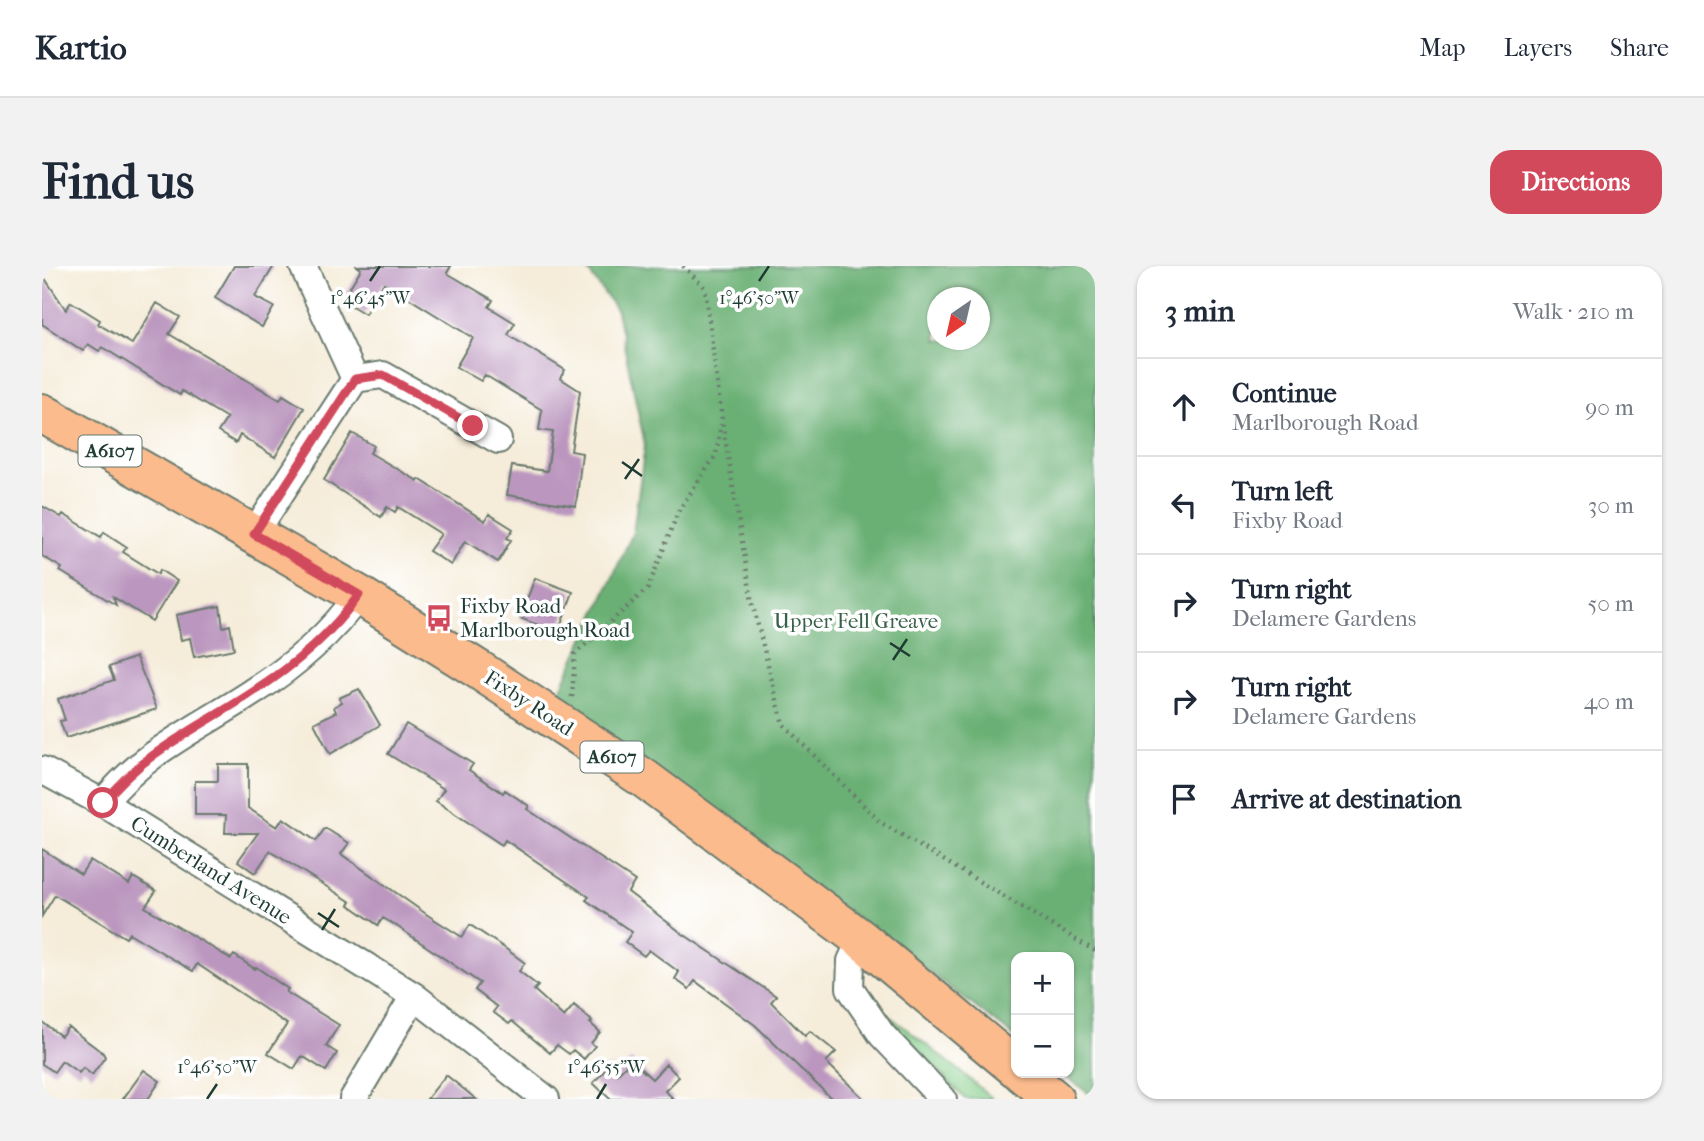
<!DOCTYPE html>
<html lang="en">
<head>
<meta charset="utf-8">
<style>
  :root { --surface:#fff; --page:#f2f2f3; --text:#1f2937; --muted:#747a83; --line:#e0e1e3; --accent:#d1495b }
  body { margin:0; font-family:"IM FELL French Canon",serif; background:var(--page); color:var(--text) }
  .controls { position:absolute; right:21px; bottom:21px; display:grid; overflow:hidden; border-radius:14px; box-shadow:0 2px 5px #0004 }
  .controls button { width:63px; height:63px; display:grid; place-items:center; padding:0; border:0; border-bottom:2px solid var(--line); background:var(--surface); color:var(--text); font:35px sans-serif }
  .compass { position:absolute; left:885px; top:21px; width:63px; height:63px; border-radius:50%; background:var(--surface); box-shadow:0 2px 5px #0004; rotate:214deg }
  .stop { position:absolute; width:21px; height:21px; margin:-16px; border:5px solid #d1495b; border-radius:50%; background:#fff }
  .stop.end { background:#d1495b; border-color:#fff; box-shadow:0 2px 7px #0008 }
  .list { margin:0; padding:0; list-style:none }
  h2 { display:flex; justify-content:space-between; align-items:center; height:91px; margin:0; padding:0 28px; font-size:30px }
  h2 small { font-size:23px; font-weight:400; color:var(--muted) }
  .list li { display:grid; grid-template-columns:46px 1fr auto; gap:21px; align-items:center; box-sizing:border-box; height:98px; padding:0 28px; border-top:2px solid var(--line) }
  .list b { display:block; font-size:26px; white-space:nowrap }
  .list p { margin:0; font-size:23px; white-space:nowrap; color:var(--muted) }
  .list em { font-size:23px; font-style:normal; color:var(--muted) }
  .icon { flex:none; width:38px; height:38px; fill:none; stroke:currentColor; stroke-width:2; stroke-linecap:round; stroke-linejoin:round }
  .map { position:relative; flex:none; width:1053px; height:833px; overflow:hidden; border-radius:21px }
  header { display:flex; align-items:center; gap:42px; box-sizing:border-box; height:98px; padding:0 35px; background:var(--surface); border-bottom:2px solid var(--line) }
  header strong { font-size:33px }
  nav { display:flex; gap:38px; margin-inline-start:auto; font-size:24px }
  .intro { display:flex; align-items:center; justify-content:space-between; box-sizing:border-box; height:168px; padding:0 42px }
  h1 { margin:0; font-size:49px }
  .button { padding:18px 32px; border-radius:21px; background:var(--accent); color:#fff; font-size:24px; font-weight:700 }
  main { display:flex; gap:42px; padding:0 42px }
  aside { flex:1; background:var(--surface); border-radius:21px; box-shadow:0 2px 5px #0004 }
  .map>svg:first-child { display:block }
</style>
</head>
<body>
<header>
<strong>Kartio</strong>
<nav><a>Map</a><a>Layers</a><a>Share</a></nav>
</header>
<div class="intro"><h1>Find us</h1><a class="button">Directions</a></div>
<main>
<div class="map">
<svg width="1053" height="833" viewBox="0 0 1053 833">
  <rect width="100%" height="100%" fill="#fff"/>
  <filter id="ink" filterUnits="userSpaceOnUse"><feTurbulence type="fractalNoise" baseFrequency=".0143" numOctaves="2"/><feDisplacementMap in="SourceGraphic" scale="14" xChannelSelector="R" yChannelSelector="G"/><feConvolveMatrix kernelMatrix="1 2 1 2 8 2 1 2 1" color-interpolation-filters="sRGB"/></filter>
  <filter id="wash" filterUnits="userSpaceOnUse"><feTurbulence type="fractalNoise" baseFrequency=".00686" numOctaves="4" result="noise"/><feDisplacementMap in="SourceGraphic" scale="28" xChannelSelector="R" yChannelSelector="G"/><feGaussianBlur stdDeviation="1.57" result="paint"/><feColorMatrix in="noise" values="0 0 0 0 0 0 0 0 0 0 0 0 0 0 0 0 0 1.4 0 .05"/><feComposite in="paint" operator="in"/></filter>
  <g filter="url(#wash)">
    <rect width="100%" height="100%" fill="#f5ecd9"/>
    <!-- green -->
    <path fill="#84cc88" stroke="#52845e" stroke-width="2" d="M832,738l81,63 38,32h-28z"/>
    <!-- forest -->
    <path fill="#6bb074" stroke="#457654" stroke-width="2" fill-rule="evenodd" d="M538,0h515v832l-34,-25h8v-116h-53v81l-118,-90 -342,-249 77,-166 12,-88 -28,-134 -28,-39zM895,32h42v42h-42z"/>
    <g id="blocks">
      <!-- building -->
      <path fill="#bb97bf" d="M192,0h40l-19,31 19,10 -12,20 -47,-29z
        M315,0h94l-4,7 46,27 -4,7 26,16 -7,12 57,35 -5,8 20,13 -9,60 11,2 -6,53 -69,-11 5,-29 35,5 6,-39 -14,-2 3,-20 -57,-35 -4,6 -25,-14 17,-29 -89,-55 -19,31 -23,-14 19,-31z
        M0,8l24,36 5,-8 29,18 -2,4 34,20 25,-41 23,14 -11,17 111,66 3,-5 21,13 -29,49 -35,-22 -4,8 -18,-11 9,-14 -45,-27 -2,4 -78,-48 -3,4 -11,-7 -5,7 -41,-27z
        M310,167l22,13 -4,7 48,28 1,-2 66,42 4,-7 24,15 -6,9 4,2 -13,22 -33,-21 -14,24 -22,-14 12,-17 -43,-27 -3,5 -8,-5 -6,10 -57,-37z
        M0,240l19,11 2,-3 38,23 3,-5 23,15 -4,5 35,22 2,-4 17,11 -25,40 -39,-24 3,8 -35,-21 -21,-13 2,-3 -20,-12z
        M493,312l38,14 -15,41 -38,-15z
        M178,340l3,21 7,-2 4,24 -40,8 -4,-19 -9,2 -5,-25z
        M94,391l21,52 -91,29 -6,-17 5,-1 -7,-21 56,-19 -5,-13z
        M317,423l21,36 -50,29 -16,-31 22,-11 -2,-5 8,-5 -3,-4z
        M364,458l67,40 -4,6 34,23 2,-3 24,16 -2,3 108,72 -7,11 55,42 93,62 -5,6 34,34 5,-5 26,21 -10,10 38,37h-32l-77,-74 -60,-44 -6,8 -14,-10 4,-7 -30,-22 -5,6 -19,-14 7,-10 -46,-32 3,-3 -84,-57 -3,5 -66,-44 8,-12 -56,-35z
        M176,498h30v44l29,19 6,-9 33,23 9,-13 24,15 -8,11 88,62 33,21 8,-12 36,24 19,14 -6,8 19,15 -4,4 30,27 10,-12 18,16 -2,2 10,9 -9,11 4,3 -11,13 -11,-9 -4,4 -12,-9 -7,8 -38,-32 -3,3 -16,-12 4,-5 -22,-17 5,-7 -85,-58 -12,-7 -5,7 -29,-20 2,-3 -81,-51 -15,22 -17,-12 20,-28h-33l1,-18h-31v-34h23z
        M0,583l39,25 9,-14 39,24 4,-7 23,14 -11,16 86,52 3,-4 21,14 1,-2 32,22 -2,3 53,33 -13,21 11,7 -11,18 -24,-15 -8,13 -26,-16 19,-29 -90,-60 -4,7 -64,-38 -3,5 -71,-43 -13,21z
        M0,756l19,14 7,-9 35,26 2,4 -13,18 -9,-7 -4,5 -17,-12 -8,11 -12,-8z
        M589,794l21,19 14,-15 13,13 -14,14 9,8h-64l-17,-16 16,-17 8,8z
        M102,804l16,11 -12,18h-25z
        M404,809l30,24h-49z"/>
    </g>
  </g>
  <g filter="url(#ink)">
    <use href="#blocks" fill-opacity="0" stroke="#6a7a6e" stroke-width="2"/>
    <g fill="none" stroke-linecap="round" stroke-linejoin="round">
      <defs>
        <path id="street" d="M261,0l52,113
          M212,268l101,-155 28,-4 115,65
          M0,504l61,33 311,193 132,103
          M61,537c41,-52 96,-75 150,-111 41,-26 77,-57 106,-97
          M819,673l-10,22 -1,27 32,47 61,64
          M311,833l61,-103"/>
        <path id="primary" d="M0,147l317,182 120,75 166,109 216,160 155,129
          M980,807l32,26"/>
      </defs>
      <!-- street casing -->
      <use href="#street" stroke="#6a7a6e" stroke-width="30"/>
      <!-- primary casing -->
      <use href="#primary" stroke="#6a7a6e" stroke-width="42"/>
      <!-- path -->
      <path stroke="#6a7a6e" stroke-width="4.5" stroke-dasharray="2 5" stroke-linecap="butt" d="M641,0l22,22 17,132 30,182 31,122 97,98 215,129
        M530,431l3,-43 73,-66 31,-78 37,-55 5,-31"/>
      <!-- street -->
      <use href="#street" stroke="#fff" stroke-width="26"/>
      <!-- primary -->
      <use href="#primary" stroke="#fbbb8d" stroke-width="38"/>
    </g>
  </g>
  <g fill="none" stroke-linecap="round" stroke-linejoin="round" filter="url(#ink)">
    <!-- route -->
    <path stroke="#d1495b" stroke-width="9" d="M61,537c41,-52 96,-75 150,-111 41,-26 77,-57 106,-97l-105,-61 101,-155 28,-4 90,51"/>
  </g>
  <!-- ticks -->
  <path fill="none" stroke="#1f3d34" stroke-width="2.5" d="M328,15l10,-15M717,15l10,-15M580,196l20,14M583,213l14,-20M848,377l20,13M851,394l14,-21M276,647l21,14M280,664l13,-21M165,833l10,-15M555,833l9,-15"/>
  <!-- icons -->
  <defs>
    <symbol id="bus-bare" viewBox="-9 -9 18 18"><path d="M-5-6H5V4H4V6H2V4H-2V6H-4V4H-5ZM-3.5-4V0h7V-4ZM-3.5 1.2v1.5H-2V1.2ZM2 1.2v1.5H3.5V1.2Z" fill="#d1495b" stroke="#fff" stroke-width="2.5" paint-order="stroke"/></symbol>
  </defs>
  <g fill-rule="evenodd">
    <use href="#bus-bare" x="378" y="333" width="38" height="38"/>
  </g>
  <g text-anchor="middle" dominant-baseline="central" stroke-width="7" stroke-linejoin="round" paint-order="stroke">
    <!-- shield labels -->
    <g fill="#fff" stroke="#627771" stroke-width="2">
      <rect x="36.5" y="169.5" width="63" height="31" rx="5"/>
      <rect x="538.5" y="475.5" width="63" height="31" rx="5"/>
    </g>
    <g font-size="19" font-weight="bold" fill="#1f3d34">
      <text x="68" y="185">A6107</text>
      <text x="570" y="491">A6107</text>
    </g>
    <!-- poi labels -->
    <g font-size="21" fill="#1f3d34" stroke="#fff" text-anchor="start">
      <text x="418" y="340">Fixby Road<tspan x="418" dy="24">Marlborough Road</tspan></text>
    </g>
    <!-- park labels -->
    <g font-size="21" fill="#386149" stroke="#fff">
      <text x="814" y="355">Upper Fell Greave</text>
    </g>
    <!-- street labels -->
    <g font-size="21" fill="#1f3d34" stroke="#fff">
      <text transform="translate(487 437) rotate(33)">Fixby Road</text>
      <text transform="translate(169 604) rotate(32)">Cumberland Avenue</text>
    </g>
  </g>
  <g font-size="18" text-anchor="middle" fill="#1f3d34" stroke="#fff" stroke-width="7" stroke-linejoin="round" paint-order="stroke">
    <text x="328" y="38">1°46'45"W</text>
    <text x="717" y="38">1°46'50"W</text>
    <text x="175" y="807">1°46'50"W</text>
    <text x="564" y="807">1°46'55"W</text>
  </g>
</svg>
<div class="controls">
<button>+</button>
<button>−</button>
</div>
<svg class="compass" viewBox="-18 -18 36 36"><path d="M0-13l5 13h-10z" fill="#e53935"/><path d="M0 13l5-13h-10z" fill="#747a83"/></svg>
<div class="stop" style="left:61px;top:537px"></div>
<div class="stop end" style="left:431px;top:160px"></div>
</div>
<aside>
<h2>3 min<small>Walk · 210 m</small></h2>
<ul class="list">
<li><svg class="icon" aria-label="ahead" viewBox="0 0 24 24"><path d="M12 20V5M6 11l6-6 6 6"/></svg><div><b>Continue</b><p>Marlborough Road</p></div><em>90 m</em></li>
<li><svg class="icon" aria-label="left" viewBox="0 0 24 24"><path d="M17 20v-9H6M10 6l-5 5 5 5"/></svg><div><b>Turn left</b><p>Fixby Road</p></div><em>30 m</em></li>
<li><svg class="icon" aria-label="right" viewBox="0 0 24 24"><path d="M7 20v-9h11M14 6l5 5-5 5"/></svg><div><b>Turn right</b><p>Delamere Gardens</p></div><em>50 m</em></li>
<li><svg class="icon" aria-label="right" viewBox="0 0 24 24"><path d="M7 20v-9h11M14 6l5 5-5 5"/></svg><div><b>Turn right</b><p>Delamere Gardens</p></div><em>40 m</em></li>
<li><svg class="icon" aria-label="arrive" viewBox="0 0 24 24"><path d="M6 21V4h12l-3 4 3 4H6"/></svg><div><b>Arrive at destination</b></div></li>
</ul>
</aside>
</main>
</body>
</html>
